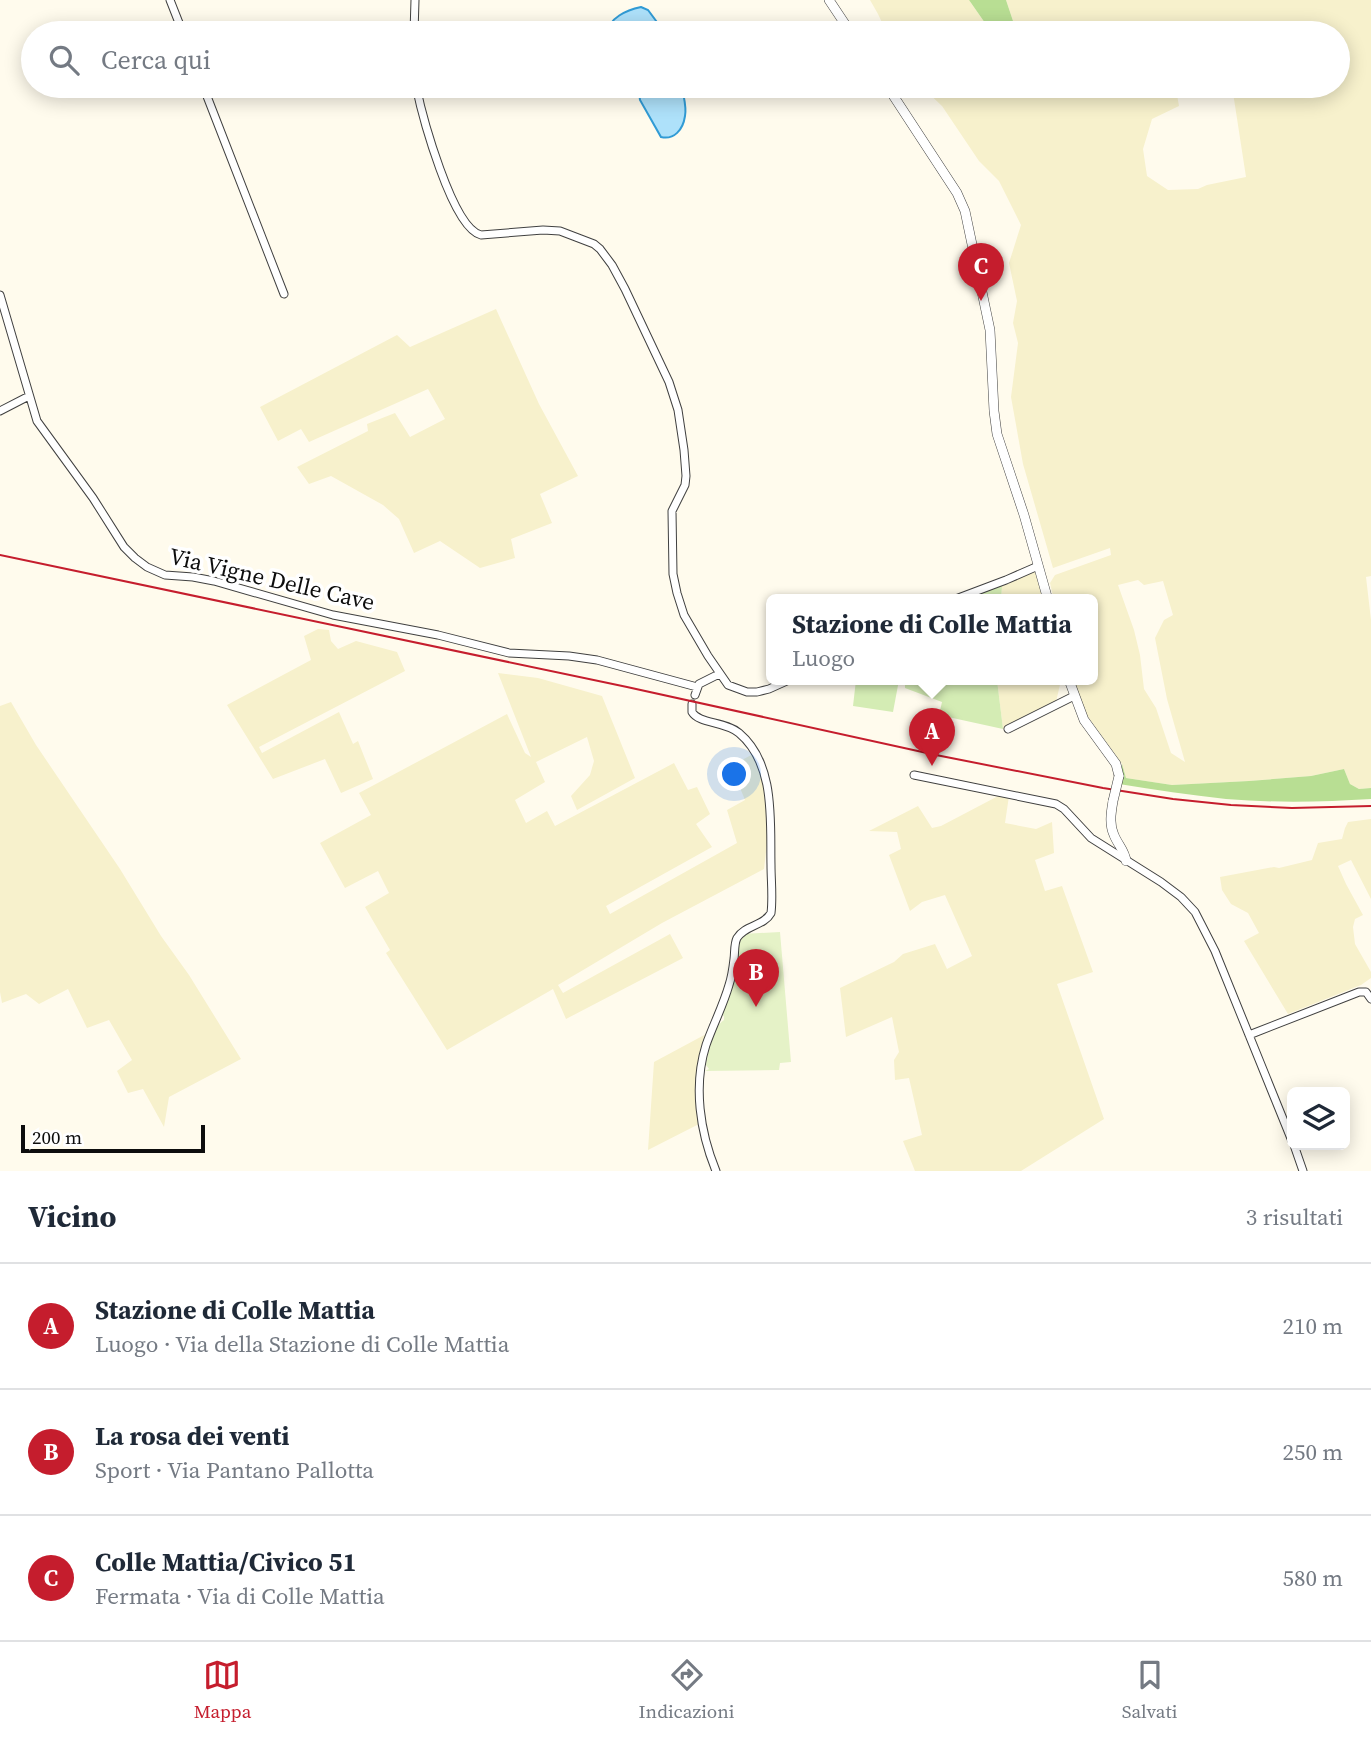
<!DOCTYPE html>
<html lang="it">
<head>
<meta charset="utf-8">
<style>
  :root { --surface:#fff; --page:#f6f6f7; --text:#1f2937; --muted:#747a83; --line:#e0e1e3; --accent:#c51d2d }
  body { margin:0; font-family:"Source Serif 4",serif; background:var(--page); color:var(--text) }
  .controls { position:absolute; right:21px; bottom:21px; display:grid; overflow:hidden; border-radius:10px; box-shadow:0 4px 18px #0003 }
  .controls button { width:63px; height:63px; display:grid; place-items:center; padding:0; border:0; border-bottom:2px solid var(--line); background:var(--surface); color:var(--text); font:35px sans-serif }
  .scale { position:absolute; left:21px; bottom:18px; width:184px; box-sizing:border-box; padding-left:7px; border:4px solid #0d0d0d; border-top:0; font-size:19px; line-height:24px; white-space:nowrap; color:#0d0d0d; -webkit-text-stroke:5px #fff; paint-order:stroke }
  .you { position:absolute; left:735px; top:775px; width:24px; height:24px; margin:-18px; border:5px solid #fff; border-radius:50%; background:#1a73e8; box-shadow:0 0 0 10px #1a73e833 }
  .badge { display:grid; place-items:center; width:46px; height:46px; border-radius:50%; background:var(--accent); color:#fff; font-size:23px; font-weight:700 }
  .pin { position:absolute; translate:-50% -58px; filter:drop-shadow(0 2px 4px #0008) }
  .pin::after { content:''; position:absolute; top:37px; width:24px; height:21px; background:inherit; clip-path:polygon(0 0,100% 0,50% 100%) }
  .popup { position:absolute; left:766px; top:594px; width:332px; height:91px; box-sizing:border-box; display:grid; place-content:center; border-radius:10px; background:var(--surface); filter:drop-shadow(0 2px 5px #0005); font-size:23px; white-space:nowrap; color:var(--muted) }
  .popup b { font-size:26px; color:var(--text) }
  .popup::after { content:''; position:absolute; left:50%; top:100%; margin-left:-14px; border:14px solid transparent; border-top-color:var(--surface) }
  .list { margin:0; padding:0; list-style:none }
  h2 { display:flex; justify-content:space-between; align-items:center; height:91px; margin:0; padding:0 28px; font-size:30px }
  h2 small { font-size:23px; font-weight:400; color:var(--muted) }
  .list li { display:grid; grid-template-columns:46px 1fr auto; gap:21px; align-items:center; box-sizing:border-box; height:126px; padding:0 28px; border-top:2px solid var(--line) }
  .list b { display:block; font-size:26px; white-space:nowrap }
  .list p { margin:0; font-size:23px; white-space:nowrap; color:var(--muted) }
  .list em { font-size:23px; font-style:normal; color:var(--muted) }
  .icon { flex:none; width:38px; height:38px; fill:none; stroke:currentColor; stroke-width:2; stroke-linecap:round; stroke-linejoin:round }
  .map { position:relative; flex:none; width:1371px; height:1171px; overflow:hidden }
  .search { position:absolute; background:var(--surface); box-shadow:0 4px 18px #0003; left:21px; right:21px; top:21px; height:77px; display:flex; align-items:center; gap:18px; box-sizing:border-box; padding:0 24px; border-radius:38px; color:var(--muted); font-size:26px }
  .sheet { height:469px; background:var(--surface) }
  nav { display:flex; justify-content:space-around; align-items:center; box-sizing:border-box; height:98px; border-top:2px solid var(--line); background:var(--surface); font-size:19px; color:var(--muted) }
  nav a { display:grid; justify-items:center; gap:4px }
  nav .on { color:var(--accent) }
  .map>svg:first-child { display:block }
</style>
</head>
<body>
<div class="map">
<svg width="1371" height="1171" viewBox="0 0 1371 1171">
  <rect width="100%" height="100%" fill="#fffbed"/>
  <!-- farmland -->
  <path fill="#f7f1cc" fill-rule="evenodd" d="M870,0h99l23,33h-105l-9,-19z
    M1006,0h365v576l-5,1 5,43v168l-12,1 -9,-5 -6,-15 -33,7 -62,5 -77,4 -46,-7 -4,-14 -36,-50 -9,-21 -3,-13h19v-80h-39l-4,-17 5,-8 56,-20 -1,-7 -57,20 -30,-104 -12,-67 7,-54 -5,-20 4,-22 -8,-38 12,-38 -22,-44 -20,-20 -37,-55 -21,-20h281l-26,3 3,17 -27,13 -9,30 4,27 21,14 30,-1 9,-4 39,-8 -14,-91h106v-53h-321zM1138,580l6,5 19,-4 10,34 -9,5 -9,18 12,61 18,63 -14,-9 -15,-45 -12,-19 -4,-34 -6,-25 -16,-45z
    M496,309l43,95 39,72 -38,18 12,29 -41,16 4,19 -35,10 -40,-27 -26,12 -15,-34 -16,-14 -52,-29 -22,8 -12,-17 71,-36 -1,-7 28,-11 15,24 35,-18 -17,-30 -119,53 -8,-13 -23,12 -18,-34 137,-72 13,12z
    M1036,571l8,29h-43l1,-14z
    M318,629l11,1 2,11 7,8 18,-8 41,11 8,19 -146,76 3,6 77,-41 14,32 5,-3 15,38 -32,14 -16,-34 -52,20 -46,-74 84,-45 -7,-24z
    M498,673l40,5 64,18 33,82 -58,32 -6,-14 19,-21 4,-14 -7,-24 -51,25 9,20 -30,18 11,23 21,-12 8,15 119,-63 14,27 9,-3 13,27 -14,10 16,23 -106,59 4,8 127,-71 -10,-33 18,-10 -14,-34 22,-12 14,41 3,23 -6,51 -102,54 -104,62 5,8 107,-59 13,24 -117,61 -13,-30 -106,61 -61,-97 4,-3 -25,-43 24,-14 -11,-22 -33,17 -25,-45 51,-28 -12,-22 148,-79 18,39 6,4z
    M997,680h64l-5,22 -53,27z
    M11,702l25,43 84,124 41,67 28,39 52,84 -72,38 -5,30 -21,-38 -15,4 -11,-22 15,-11 -23,-40 -22,8 -19,-39 -29,15 -13,-10 -24,9 -2,-11v-286z
    M1002,794l7,2 -4,27 31,6 16,-7 2,31 -19,7 10,31 17,-5 31,86 -36,12 47,135 -83,52h-106l-12,-30 19,-6 -13,-57 -14,2 -1,-20 5,-8 -7,-35 -46,20 -6,-49 54,-26 9,-8 32,-10 12,25 25,-13 -27,-61 -23,7 -12,9 -21,-56 12,-6 -4,-17 -28,-1 49,-25 14,22 9,-2z
    M1371,819v80l-20,-39 -13,6 8,18 17,31 -8,4 -2,8 2,17 16,28v6l-10,7 -73,29 -44,-73 15,-8 -11,-20 -17,-9 -9,-14 -2,-13 54,-10 5,1 33,-8 6,-17 24,-4 3,-11 3,-6z
    M708,1033l-6,19 -3,72 -51,26 6,-88z"/>
  <!-- green -->
  <path fill="#d4ecb4" d="M1002,586l-1,14h-42l2,-2z
    M856,680h43l-6,32 -40,-6z
    M905,680h92l6,49 -64,-14 3,-13 -37,-14z"/>
  <!-- forest -->
  <path fill="#b8de93" d="M969,0h37l11,33h-25z
    M1122,764l4,14 46,7 77,-4 62,-5 33,-7 6,15 9,5 12,-1v11c-48,3 -97,4 -145,0 -36,-4 -71,-9 -107,-15z"/>
  <!-- pitch -->
  <path fill="#e5f2c7" d="M780,932l11,130 -11,1 -1,7 -74,1 4,-2 -3,-4c3,-15 5,-36 18,-45v-4l-2,-1 10,-28 5,-20 3,-1v-4l-3,-2v-17l5,-9z"/>
  <!-- water -->
  <path fill="#aee1fa" stroke="#319bd5" stroke-width="2" d="M641,7l7,3 17,23h-57c0,-15 19,-23 33,-26z
    M638,86h44c1,9 5,21 3,30 -2,14 -11,24 -24,21l-21,-37z"/>
  <g fill="none" stroke-linecap="round" stroke-linejoin="round">
    <defs>
      <path id="minor" d="M170,0l13,33
        M414,33l1,-33
        M203,86l81,208
        M416,86c6,29 36,142 65,149l62,-5 17,1 34,13 6,5 12,16 13,24 44,93 9,28 6,40 2,26 -1,9 -13,26 1,63 4,19 7,22 24,41 20,29 19,7h10l12,-3 20,-9
        M0,295l37,126 56,77 31,49 11,11 12,9 18,8 28,2 21,4 119,34 105,20 71,18 60,3 28,4 100,27
        M0,411l29,-15
        M953,600l53,-20 32,-14
        M695,695l4,-11 20,-10
        M692,704v8c7,12 33,9 47,21 37,31 31,89 32,132 0,16 2,32 0,48 -7,13 -26,12 -34,25 -3,6 -2,14 -3,21 -1,9 -2,17 -5,26 -6,21 -16,40 -23,60 -13,41 -6,87 10,126
        M1008,729l66,-33
        M914,775l142,29 8,5 27,29 70,44 20,15 14,15 20,39 77,190
        M1249,1035l110,-43h7l5,7
        M1294,1145l9,26"/>
      <path id="tertiary" d="M829,0l22,33
        M887,86l70,107 8,18 25,119 4,81 3,23 27,81 24,85
        M1069,680l15,40 32,44 3,12
        M1113,801c-2,12 -4,23 1,34 4,10 11,16 12,26"/>
    </defs>
    <!-- minor casing -->
    <use href="#minor" stroke="#404040" stroke-width="9"/>
    <!-- tertiary casing -->
    <use href="#tertiary" stroke="#404040" stroke-width="10"/>
    <!-- minor -->
    <use href="#minor" stroke="#fff" stroke-width="7"/>
    <!-- tertiary -->
    <use href="#tertiary" stroke="#fff" stroke-width="9"/>
    <!-- rail -->
    <path stroke="#c51d2d" stroke-width="2" d="M0,555l627,132 309,68 167,33 70,11 58,6 61,3 79,-2"/>
    <defs>
      <path id="tertiary-bridge" d="M1113,801l6,-25"/>
    </defs>
    <!-- tertiary-bridge casing -->
    <use href="#tertiary-bridge" stroke="#404040" stroke-width="10" stroke-linecap="butt"/>
    <!-- tertiary-bridge -->
    <use href="#tertiary-bridge" stroke="#fff" stroke-width="9"/>
  </g>
  <g text-anchor="middle" dominant-baseline="central" stroke-width="7" stroke-linejoin="round" paint-order="stroke">
    <!-- street labels -->
    <g font-size="23" fill="#0d0d0d" stroke="#fff">
      <text transform="translate(272 579) rotate(13)">Via Vigne Delle Cave</text>
    </g>
  </g>
</svg>
<div class="controls">
<button><svg class="icon" aria-label="layers" viewBox="0 0 24 24"><path d="M12 4l9 5-9 5-9-5zM3 14l9 5 9-5"/></svg></button>
</div>
<div class="scale">200 m</div>
<div class="you"></div>
<div class="pin badge" style="left:932px;top:766px">A</div>
<div class="popup"><b>Stazione di Colle Mattia</b>Luogo</div>
<div class="pin badge" style="left:756px;top:1007px">B</div>
<div class="pin badge" style="left:981px;top:301px">C</div>
<div class="search"><svg class="icon" aria-label="search" viewBox="0 0 24 24"><circle cx="10" cy="10" r="6"/><path d="M15 15l6 6"/></svg>Cerca qui</div>
</div>
<section class="sheet">
<h2>Vicino<small>3 risultati</small></h2>
<ul class="list">
<li><span class="badge">A</span><div><b>Stazione di Colle Mattia</b><p>Luogo · Via della Stazione di Colle Mattia</p></div><em>210 m</em></li>
<li><span class="badge">B</span><div><b>La rosa dei venti</b><p>Sport · Via Pantano Pallotta</p></div><em>250 m</em></li>
<li><span class="badge">C</span><div><b>Colle Mattia/Civico 51</b><p>Fermata · Via di Colle Mattia</p></div><em>580 m</em></li>
</ul>
</section>
<nav>
<a class="on"><svg class="icon" aria-label="map" viewBox="0 0 24 24"><path d="M3 6l6-2 6 2 6-2v14l-6 2-6-2-6 2zM9 4v14M15 6v14"/></svg>Mappa</a>
<a><svg class="icon" aria-label="directions" viewBox="0 0 24 24"><path d="M12 3l9 9-9 9-9-9zM9 14v-3h6M13 9l2 2-2 2"/></svg>Indicazioni</a>
<a><svg class="icon" aria-label="saved" viewBox="0 0 24 24"><path d="M7 4h10v16l-5-4-5 4z"/></svg>Salvati</a>
</nav>
</body>
</html>
